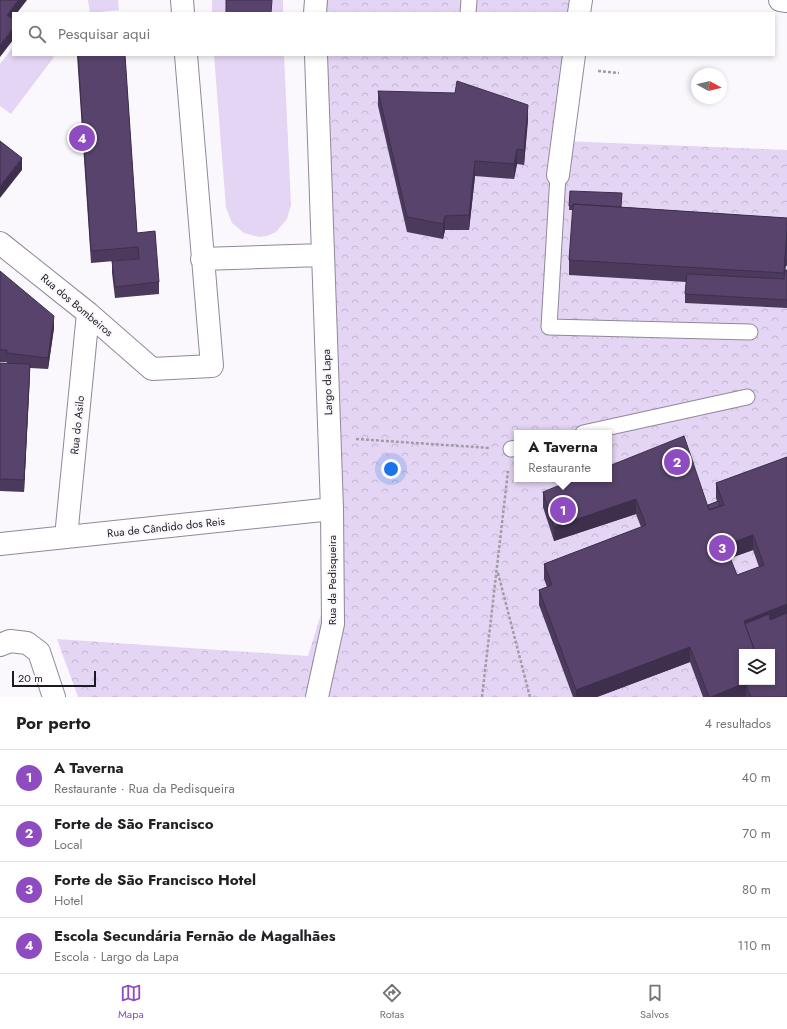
<!DOCTYPE html>
<html lang="pt">
<head>
<meta charset="utf-8">
<style>
  :root { --surface:#fff; --page:#f2f2f2; --text:#202124; --muted:#757577; --line:#e0e0e0; --accent:#8e4cc0 }
  body { margin:0; font-family:Jost,sans-serif; background:var(--page); color:var(--text) }
  .controls { position:absolute; right:12px; bottom:12px; display:grid; overflow:hidden; border-radius:0px; box-shadow:0 2px 6px #0003 }
  .controls button { width:36px; height:36px; display:grid; place-items:center; padding:0; border:0; border-bottom:1px solid var(--line); background:var(--surface); color:var(--text); font:20px sans-serif }
  .compass { position:absolute; left:691px; top:68px; width:36px; height:36px; border-radius:50%; background:var(--surface); box-shadow:0 2px 6px #0003; rotate:98deg }
  .scale { position:absolute; left:12px; bottom:10px; width:84px; box-sizing:border-box; padding-left:4px; border:2px solid #1d1921; border-top:0; font-size:11px; line-height:14px; white-space:nowrap; color:#1d1921; -webkit-text-stroke:3px #faf8fd; paint-order:stroke }
  .you { position:absolute; left:391px; top:469px; width:14px; height:14px; margin:-10px; border:3px solid #fff; border-radius:50%; background:#1a73e8; box-shadow:0 0 0 6px #1a73e833 }
  .badge { display:grid; place-items:center; width:26px; height:26px; border-radius:50%; background:var(--accent); color:#fff; font-size:13px; font-weight:700 }
  .pin { position:absolute; translate:-50% -50%; border:2px solid #fff; box-shadow:0 1px 4px #0006 }
  .popup { position:absolute; left:514px; top:430px; width:98px; height:52px; box-sizing:border-box; display:grid; place-content:center; border-radius:0px; background:var(--surface); filter:drop-shadow(0 1px 3px #0005); font-size:13px; white-space:nowrap; color:var(--muted) }
  .popup b { font-size:15px; color:var(--text) }
  .popup::after { content:''; position:absolute; left:50%; top:100%; margin-left:-8px; border:8px solid transparent; border-top-color:var(--surface) }
  .list { margin:0; padding:0; list-style:none }
  h2 { display:flex; justify-content:space-between; align-items:center; height:52px; margin:0; padding:0 16px; font-size:17px }
  h2 small { font-size:13px; font-weight:400; color:var(--muted) }
  .list li { display:grid; grid-template-columns:26px 1fr auto; gap:12px; align-items:center; box-sizing:border-box; height:56px; padding:0 16px; border-top:1px solid var(--line) }
  .list b { display:block; font-size:15px; white-space:nowrap }
  .list p { margin:0; font-size:13px; white-space:nowrap; color:var(--muted) }
  .list em { font-size:13px; font-style:normal; color:var(--muted) }
  .icon { flex:none; width:22px; height:22px; fill:none; stroke:currentColor; stroke-width:2; stroke-linecap:round; stroke-linejoin:round }
  .map { position:relative; flex:none; width:787px; height:697px; overflow:hidden }
  .search { position:absolute; background:var(--surface); box-shadow:0 2px 6px #0003; left:12px; right:12px; top:12px; height:44px; display:flex; align-items:center; gap:10px; box-sizing:border-box; padding:0 14px; border-radius:0px; color:var(--muted); font-size:15px }
  .sheet { height:276px; background:var(--surface) }
  nav { display:flex; justify-content:space-around; align-items:center; box-sizing:border-box; height:56px; border-top:1px solid var(--line); background:var(--surface); font-size:11px; color:var(--muted) }
  nav a { display:grid; justify-items:center; gap:2px }
  nav .on { color:var(--accent) }
  .map>svg:first-child { display:block }
</style>
</head>
<body>
<div class="map">
<svg width="787" height="697" viewBox="0 0 787 697">
  <defs>
    <pattern id="park-crowns" width="20" height="18" patternUnits="userSpaceOnUse"><rect width="20" height="18" fill="#e4d5f4"/><path d="M2 6a3 3 0 1 1 6 0M12 15a3 3 0 1 1 6 0" fill="none" stroke="#c3b6d1"/></pattern>
  </defs>
  <rect width="100%" height="100%" fill="#faf8fd"/>
  <!-- park -->
  <path fill="url(#park-crowns)" fill-rule="evenodd" d="M321,0h260l-2,13h-258z
    M323,55h251l-11,86 224,9v547h-709l-21,-58 251,17 30,-96zM517,433h92v46h-92zM742,652h30v30h-30z"/>
  <!-- garden -->
  <path fill="#e4d5f4" d="M88,0h30l1,10 -29,3z
    M212,0h71v13h-71z
    M13,47v8h38l3,2 -43,57 -11,-8v-42z
    M214,55h70l7,150 -4,14 -11,13 -9,4 -8,1 -15,-4 -12,-10 -6,-15z"/>
  <g fill="none" stroke-linecap="round" stroke-linejoin="round">
    <defs>
      <path id="lane" d="M468,13l1,-13
        M558,175l-9,152 201,5
        M583,433l164,-36
        M511,449l6,-1"/>
      <path id="street" d="M182,0l1,13
        M780,0l7,1
        M315,13l1,-13
        M579,13l2,-13
        M316,55l16,454 1,115 -16,73
        M558,175l16,-120
        M0,243l88,70 64,56 60,-3 -26,-311
        M202,259l120,-4
        M66,537l22,-224
        M0,544l332,-35
        M0,645l10,-4 17,2 12,9 15,45"/>
    </defs>
    <!-- lane casing -->
    <use href="#lane" stroke="#91879b" stroke-width="17"/>
    <!-- street casing -->
    <use href="#street" stroke="#91879b" stroke-width="24"/>
    <!-- path -->
    <path stroke="#a09da3" stroke-width="2.5" stroke-dasharray="3 2" stroke-linecap="butt" d="M598,71l21,2
      M356,439l134,9
      M498,573l32,124
      M482,697l26,-226"/>
    <!-- lane -->
    <use href="#lane" stroke="#fff" stroke-width="15"/>
    <!-- street -->
    <use href="#street" stroke="#fff" stroke-width="22"/>
  </g>
  <!-- wall -->
  <path fill="#4c3a5d" fill-rule="evenodd" d="M77,55h48l12,178 22,49v12l-44,4 -3,-25v-12l26,-2 -47,4z
    M378,91l150,28 -4,46 -7,-1 -3,15 -39,-3 -6,54h-24l-2,9 -36,-7 -29,-126z
    M570,191l52,16 165,11v48h-1l-1,4h2v38l-102,-5v-9l1,-12 -117,-7v-15l4,-50h-4z
    M0,271l54,57 -6,41 -18,-1 -6,124 -24,-1v-128h7v-1h-7z
    M787,457v240h-84l-13,-35 -93,35h-24l-34,-92v-15l8,-3 -3,-8v-15l97,-37 -5,-13 -82,27 -11,-34v-15l165,13 9,-4 -1,-3v-15zM753,550l6,17 -22,8 -7,-17z"/>
  <!-- shaded-wall -->
  <path fill="#3e2f4c" d="M18,0h9l-10,13h-4v6l-6,8v-12z
    M13,28v12l-13,17v-12z
    M528,105v14l-4,46v-15z
    M517,149v15l-3,15v-15z
    M22,158v12l-22,28v-12z
    M475,161v15l-6,54v-15z
    M445,216v14l-2,9v-15z
    M787,230v15l-3,43v-15z
    M54,316v12l-6,41v-11z
    M30,364v12l-6,116v-12z
    M636,499v15l-82,27v-14z
    M753,535v15l-28,10v-15z
    M787,604v15l-39,16 -4,-14z
    M690,647v15l-93,35h-21v-7z
    M747,682h16l-17,4v11h-35z"/>
  <!-- building -->
  <path fill="#58436c" stroke="#3e2f4c" fill-rule="evenodd" d="M0,0h18l-11,15 6,4v9l-13,17z
    M226,0h46l-1,13h-45z
    M78,55h47l12,178 18,-2 4,51 -44,5 -3,-26 27,-2 -1,-12 -47,4z
    M457,81l71,24 -4,45 -7,-1 -3,15 -39,-3 -6,54 -24,1 -2,8 -36,-7 -29,-126 77,2z
    M0,141l22,17 -22,28z
    M570,191l52,2 -1,14 -48,-3v2h-4z
    M573,204l214,14v12l-3,43 -215,-13z
    M787,237v24l-2,1z
    M785,270h2v30l-102,-6 2,-20 97,5z
    M0,271l54,45 -6,42 -41,-5v-3h-7z
    M0,363l30,1 -6,116 -24,-1z
    M684,436l25,74 15,-5 -8,-22 71,-26v147l-43,17 11,31h-13v30h5l-36,15h-2l-19,-50 -114,43 -37,-100 13,-5 -8,-21 102,-39 -10,-26 -82,28 -11,-35 32,-13h34v-13zM753,535l11,30 -27,10 -12,-30z
    M719,501l1,5 -11,4 -1,-5z
    M787,613v84h-36l-5,-11 9,-4h17v-30h-17l-10,-28 24,-10 1,6z"/>
  <g text-anchor="middle" dominant-baseline="central" stroke-width="4" stroke-linejoin="round" paint-order="stroke">
    <!-- street labels -->
    <g font-size="11" fill="#1d1921" stroke="#faf8fd">
      <text transform="translate(77 305) rotate(40)">Rua dos Bombeiros</text>
      <text transform="translate(327 382) rotate(-92)">Largo da Lapa</text>
      <text transform="translate(77 425) rotate(-84)">Rua do Asilo</text>
      <text transform="translate(166 527) rotate(-6)">Rua de Cândido dos Reis</text>
      <text transform="translate(332 580) rotate(-90)">Rua da Pedisqueira</text>
    </g>
  </g>
</svg>
<div class="controls">
<button><svg class="icon" aria-label="layers" viewBox="0 0 24 24"><path d="M12 4l9 5-9 5-9-5zM3 14l9 5 9-5"/></svg></button>
</div>
<svg class="compass" viewBox="-18 -18 36 36"><path d="M0-13l5 13h-10z" fill="#e53935"/><path d="M0 13l5-13h-10z" fill="#757577"/></svg>
<div class="scale">20 m</div>
<div class="you"></div>
<div class="pin badge" style="left:563px;top:510px">1</div>
<div class="popup"><b>A Taverna</b>Restaurante</div>
<div class="pin badge" style="left:677px;top:462px">2</div>
<div class="pin badge" style="left:722px;top:548px">3</div>
<div class="pin badge" style="left:82px;top:138px">4</div>
<div class="search"><svg class="icon" aria-label="search" viewBox="0 0 24 24"><circle cx="10" cy="10" r="6"/><path d="M15 15l6 6"/></svg>Pesquisar aqui</div>
</div>
<section class="sheet">
<h2>Por perto<small>4 resultados</small></h2>
<ul class="list">
<li><span class="badge">1</span><div><b>A Taverna</b><p>Restaurante · Rua da Pedisqueira</p></div><em>40 m</em></li>
<li><span class="badge">2</span><div><b>Forte de São Francisco</b><p>Local</p></div><em>70 m</em></li>
<li><span class="badge">3</span><div><b>Forte de São Francisco Hotel</b><p>Hotel</p></div><em>80 m</em></li>
<li><span class="badge">4</span><div><b>Escola Secundária Fernão de Magalhães</b><p>Escola · Largo da Lapa</p></div><em>110 m</em></li>
</ul>
</section>
<nav>
<a class="on"><svg class="icon" aria-label="map" viewBox="0 0 24 24"><path d="M3 6l6-2 6 2 6-2v14l-6 2-6-2-6 2zM9 4v14M15 6v14"/></svg>Mapa</a>
<a><svg class="icon" aria-label="directions" viewBox="0 0 24 24"><path d="M12 3l9 9-9 9-9-9zM9 14v-3h6M13 9l2 2-2 2"/></svg>Rotas</a>
<a><svg class="icon" aria-label="saved" viewBox="0 0 24 24"><path d="M7 4h10v16l-5-4-5 4z"/></svg>Salvos</a>
</nav>
</body>
</html>
